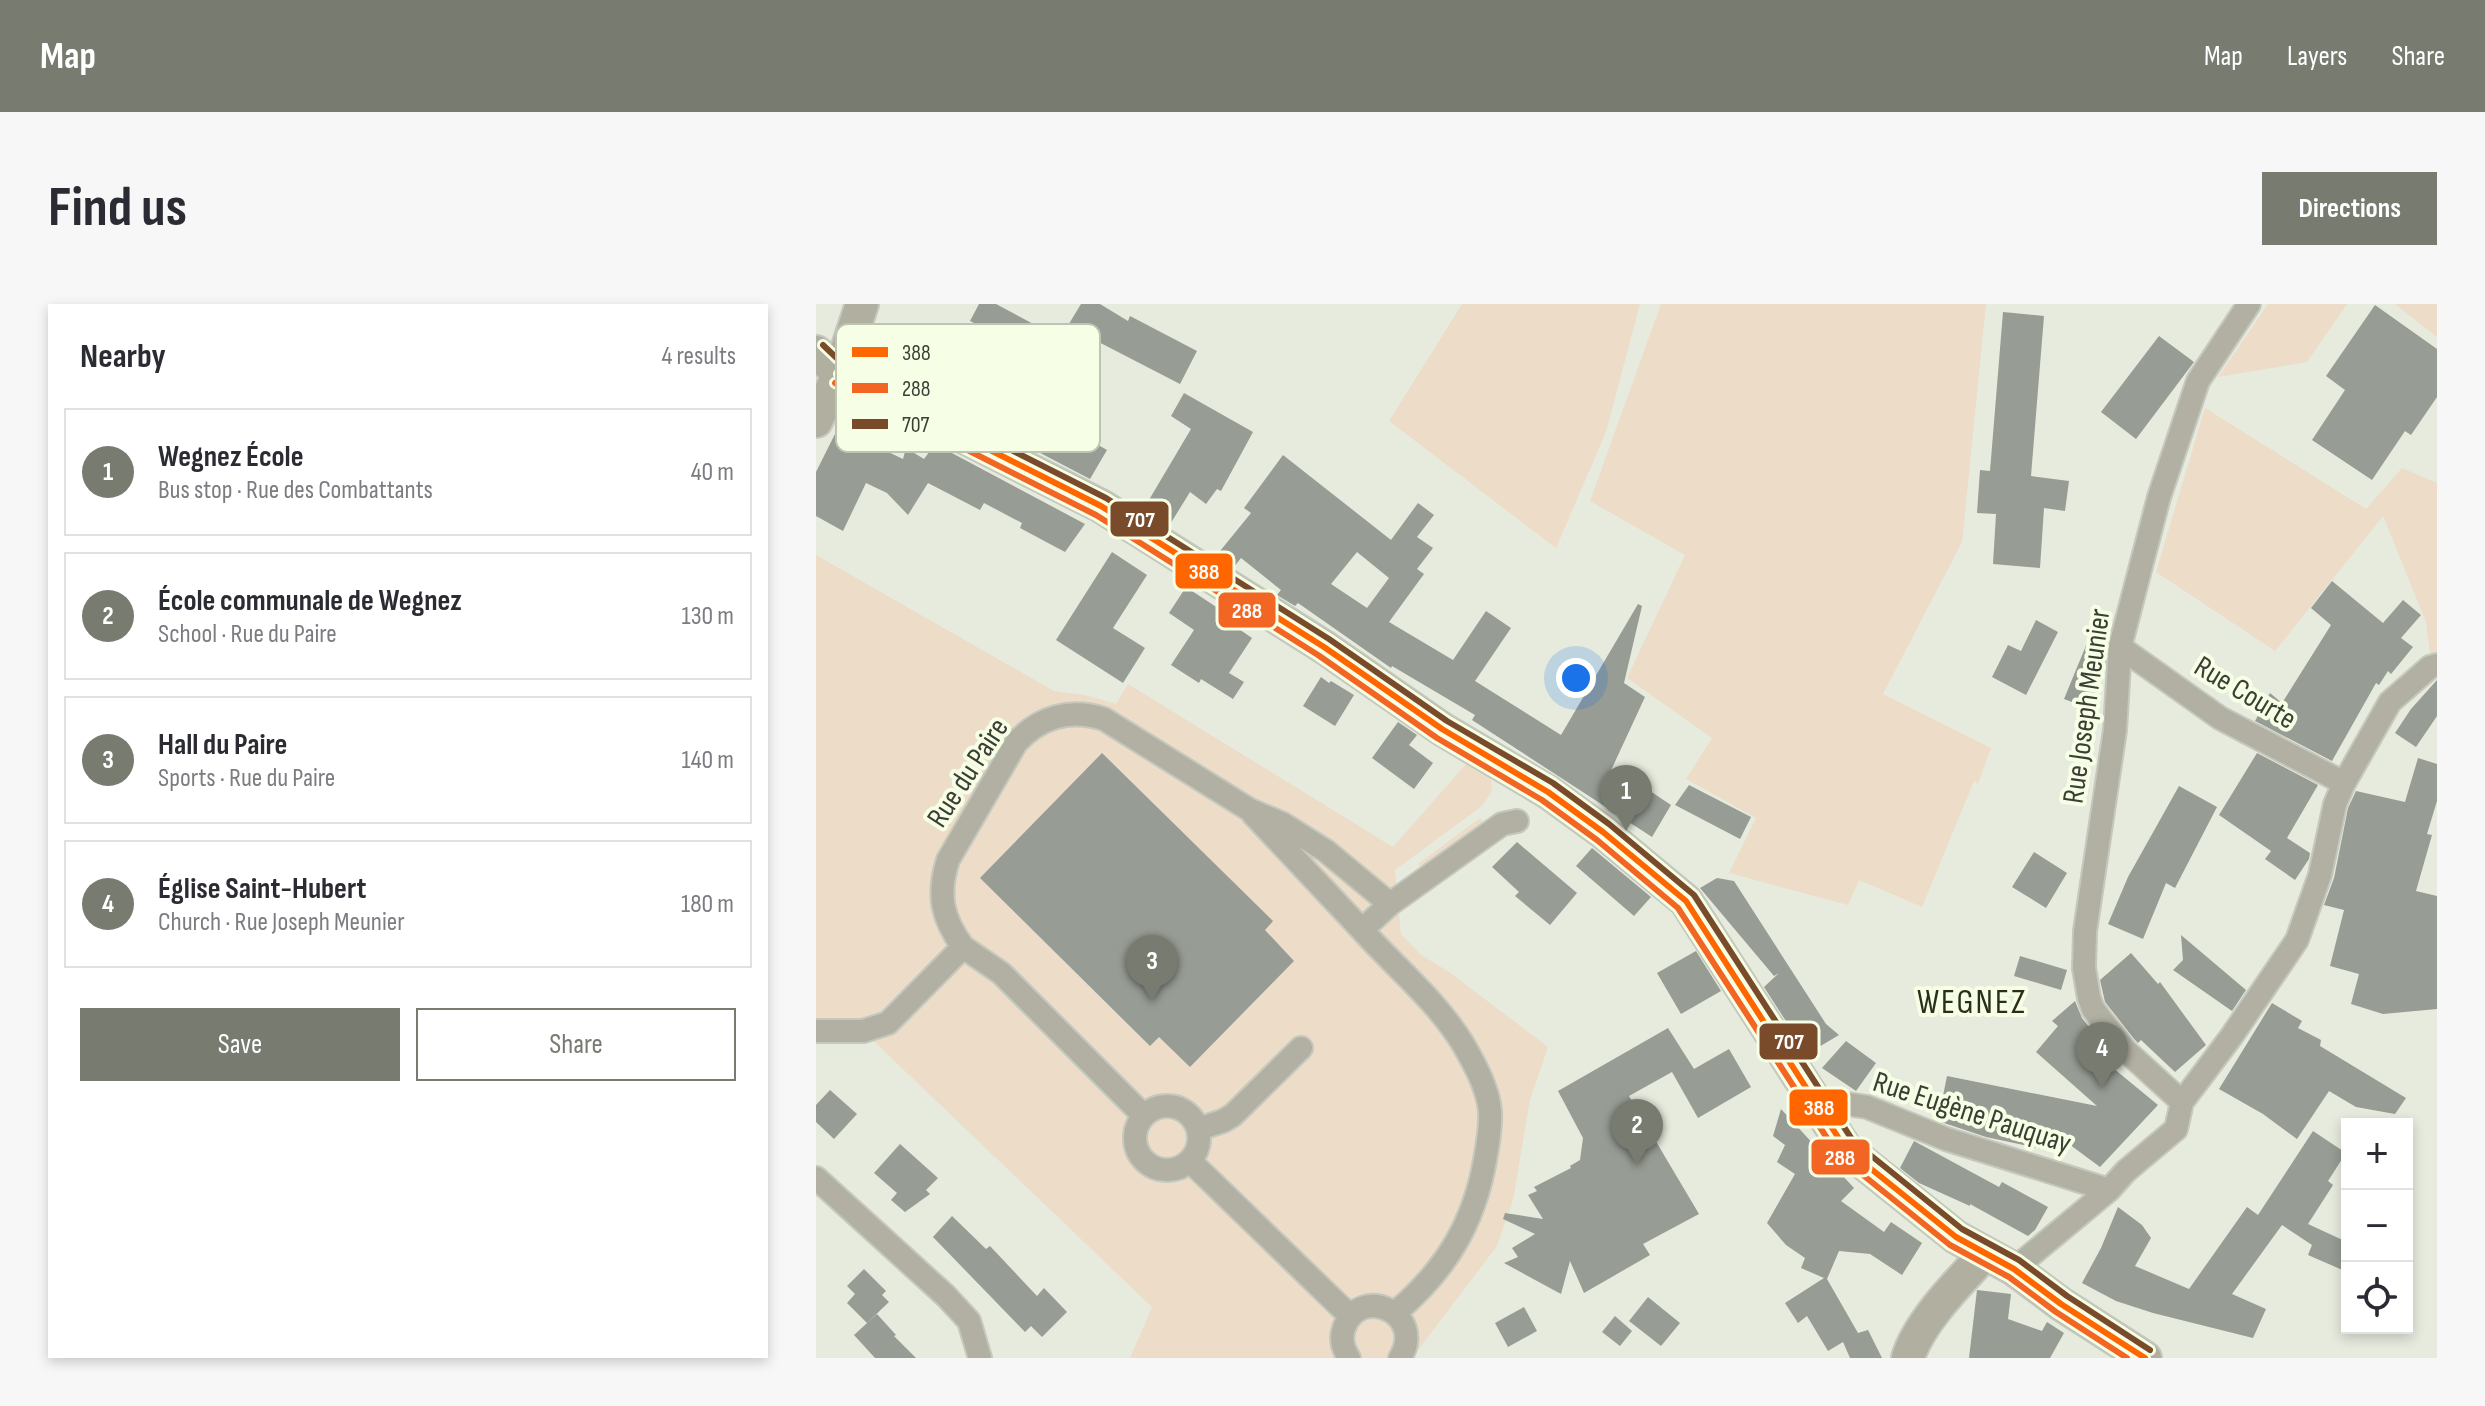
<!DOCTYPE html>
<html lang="en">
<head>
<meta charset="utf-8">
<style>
  :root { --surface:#fff; --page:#f7f7f7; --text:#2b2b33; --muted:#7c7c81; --line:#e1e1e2; --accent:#777b70 }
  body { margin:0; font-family:"Sofia Sans Condensed",sans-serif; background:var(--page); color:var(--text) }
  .controls { position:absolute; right:24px; bottom:24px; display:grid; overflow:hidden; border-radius:0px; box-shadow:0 4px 12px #0003 }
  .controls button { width:72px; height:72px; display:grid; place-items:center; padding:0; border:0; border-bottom:2px solid var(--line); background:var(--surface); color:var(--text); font:40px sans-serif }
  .you { position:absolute; left:760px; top:374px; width:28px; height:28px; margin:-20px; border:6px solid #fff; border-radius:50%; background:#1a73e8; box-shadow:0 0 0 12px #1a73e833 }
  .badge { display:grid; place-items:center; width:52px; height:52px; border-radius:50%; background:var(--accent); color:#fff; font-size:26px; font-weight:700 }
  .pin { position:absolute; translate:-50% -66px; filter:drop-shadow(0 2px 4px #0008) }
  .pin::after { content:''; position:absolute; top:42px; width:28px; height:24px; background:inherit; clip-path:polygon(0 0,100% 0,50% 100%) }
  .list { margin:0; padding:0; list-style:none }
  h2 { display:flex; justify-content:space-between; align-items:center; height:104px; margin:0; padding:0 32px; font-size:34px }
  h2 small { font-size:26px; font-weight:400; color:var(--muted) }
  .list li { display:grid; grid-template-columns:52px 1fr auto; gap:24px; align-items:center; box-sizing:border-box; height:128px; margin:0 16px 16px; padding:0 16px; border:2px solid var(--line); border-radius:0px }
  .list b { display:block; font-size:30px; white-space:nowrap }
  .list p { margin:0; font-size:26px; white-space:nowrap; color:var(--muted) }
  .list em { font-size:26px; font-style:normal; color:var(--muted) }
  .actions { display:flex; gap:16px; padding:24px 32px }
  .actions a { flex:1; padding:18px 0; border:2px solid var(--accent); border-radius:0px; text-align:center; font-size:28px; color:var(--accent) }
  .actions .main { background:var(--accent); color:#fff }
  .icon { flex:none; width:44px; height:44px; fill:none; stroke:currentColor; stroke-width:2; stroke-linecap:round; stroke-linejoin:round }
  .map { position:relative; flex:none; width:1621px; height:1054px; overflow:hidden; border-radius:0px }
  header { display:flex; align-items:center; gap:48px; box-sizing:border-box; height:112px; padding:0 40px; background:var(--accent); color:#fff }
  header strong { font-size:38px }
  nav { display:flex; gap:44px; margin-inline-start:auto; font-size:28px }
  .intro { display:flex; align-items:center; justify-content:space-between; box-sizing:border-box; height:192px; padding:0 48px }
  h1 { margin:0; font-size:56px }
  .button { padding:20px 36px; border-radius:0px; background:var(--accent); color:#fff; font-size:28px; font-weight:700 }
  main { display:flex; gap:48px; padding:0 48px }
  aside { flex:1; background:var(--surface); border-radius:0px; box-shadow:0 4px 12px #0003 }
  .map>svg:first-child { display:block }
</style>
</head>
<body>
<header>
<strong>Map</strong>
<nav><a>Map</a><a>Layers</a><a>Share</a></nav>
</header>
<div class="intro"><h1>Find us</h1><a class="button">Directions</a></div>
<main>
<aside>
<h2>Nearby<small>4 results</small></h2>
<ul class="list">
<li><span class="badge">1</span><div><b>Wegnez École</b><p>Bus stop · Rue des Combattants</p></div><em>40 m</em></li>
<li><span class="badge">2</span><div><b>École communale de Wegnez</b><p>School · Rue du Paire</p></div><em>130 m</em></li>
<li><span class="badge">3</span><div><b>Hall du Paire</b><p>Sports · Rue du Paire</p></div><em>140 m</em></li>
<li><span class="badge">4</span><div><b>Église Saint-Hubert</b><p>Church · Rue Joseph Meunier</p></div><em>180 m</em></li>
</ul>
<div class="actions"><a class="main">Save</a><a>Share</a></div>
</aside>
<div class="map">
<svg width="1621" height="1054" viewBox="0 0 1621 1054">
  <rect width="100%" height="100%" fill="#e7ebde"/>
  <!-- green -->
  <path fill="#ecdcc8" d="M646,0h178l-34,128 -50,116 -167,-127z
    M845,0h325l-24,238 -79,152 108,54 -13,36 -4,-3 -52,126 -63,-27 -11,25 -119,-32 27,-55 -70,-39 26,-41 -85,-60 58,-123 -95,-54z
    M1452,0h79l-40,58 -89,15z
    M1579,0h42v33z
    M1389,104l161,101 36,-41 35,15v170l-7,2 -4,-33 -43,-106 -108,135 -119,-79z
    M0,251l238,136 31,4 31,9 12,-20 265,163 73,-83 25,14 1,13 -10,15 -87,64 6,64 19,20 29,18 99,75 -18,53 -17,100 -16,46 -85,112h-282l22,-51 -289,-276h-47z
    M664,514l5,6 -62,46 -5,-6z"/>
  <!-- building -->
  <path fill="#979c94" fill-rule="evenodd" d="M163,0h17l41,22 -13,24 -3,-2 -36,76 -37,-18 -70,-44 16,-26 67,41 25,-48 -16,-8z
    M265,0h19l28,17 2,-5 67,35 -17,33 -93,-48 -7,13 -19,-12z
    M1559,1l62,44v48l-26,38 -6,-4 -33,49 -60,-40 33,-50 -19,-14z
    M1187,8l41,4 -13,160 38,5 -4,30 -21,-3 -4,60 -47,-4 3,-50 -19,-1 3,-43 10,1z
    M1343,32l35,26 -58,77 -35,-27z
    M368,89l69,39 -32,59 -4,-2 -11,15 -16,-12 -21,34 -26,-16 48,-81 -20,-13z
    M222,115l30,17 4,-6 35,20 -17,29 -67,-35z
    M22,124l65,31 3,-11 18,11 11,-15 150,80 -20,28 -45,-24 2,-5 -38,-20 -4,7 -52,-27 -20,32 -21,-22 -21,-10 -23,48 -27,-15v-44z
    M467,151l108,85 27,-37 16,12 -17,22 16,11 -16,21 7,5 -35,48 64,38 33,-49 25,17 -36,53 86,54 77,-131 4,2 -18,77 21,14 -38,82 36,23 7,-11 21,14 -19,32 -180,-117 3,-5 -83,-49 -1,2 -93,-65 -3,3 -18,-11 4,-5 -40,-32 -7,9 -18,-11 35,-43 -7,-5zM541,248l32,26 -22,30 -36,-24z
    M296,248l35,23 -34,53 32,20 -22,35 -67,-43z
    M1516,277l51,42 20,-23 18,15 -20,23 12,9 -22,27 -3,-3 -9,14 -3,-2 -44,78 -77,-40 15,-28 12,10 49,-78 -20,-17z
    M370,283l53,35 -3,5 16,11 -23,35 15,9 -11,17 -32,-20 -2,4 -28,-18 23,-35 -25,-17z
    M1220,316l22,12 -32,63 -34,-18 16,-32 13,6z
    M1276,327l16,7 -3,29 -17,41 -24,-9z
    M505,373l8,6 2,-2 23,14 -19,31 -32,-20z
    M1621,376v36l-21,31 -21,-14 16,-24z
    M582,418l19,13 -8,10 24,18 -19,26 -42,-31z
    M286,449l171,168 -8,9 29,31 -104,106 -31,-30 -9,9 -170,-168z
    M1441,449l61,32 -31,53 23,15 -1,6 -14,21 -30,-21 6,-8 -52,-36z
    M1602,454l19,6v37l-10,33 5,1 -16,56 21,5v113l-54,5 -32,-10 8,-30 -29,-8 14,-56 -20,-5 10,-27 14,-70 8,-17 49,11z
    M873,481l62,32 -11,22 -65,-34z
    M1363,482l38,21 -42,81 -9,-5 -23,56 -35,-15 20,-47z
    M701,538l60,51 -27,32 -35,-29 4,-4 -27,-25z
    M776,544l59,49 -17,19 -58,-50z
    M1218,548l33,21 -21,35 -34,-21z
    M901,574l17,3 92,143 13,11 -32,19 -43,-67 15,-14 -5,3 -74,-88z
    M1365,631l65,55 -14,21 -59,-41 10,-10z
    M880,647l25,40 -40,23 -24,-41z
    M1315,649l27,31 2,-2 46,63 -31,27 -34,-32 -3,3 -3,-3 -30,-38 -5,-22z
    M1204,652l47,14 -6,20 -47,-14z
    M1259,697l7,17 36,45 -5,5 45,37 -58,62 -31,-23 -3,10 -80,-17 -48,-16 9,-45 150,30 -61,-54 22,-26 -6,-5z
    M1456,699l30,18 -4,7 23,12 -1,6 86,52 -11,16 -39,-7 -27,-16 -32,48 -34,-25 -44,-25z
    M852,724l26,41 35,-20 22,38 -53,31 -26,-46 -43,24 70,118 -56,30 7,11 -66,38 -14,-32 -9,33 -57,-31 14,-6 -6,-9 23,-14 -32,-15 2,-6 38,6 -15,-24 9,-4 -3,-4 37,-19 -1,-2 10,-6 3,-22 -25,-47z
    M1030,737l30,22 -20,28 -34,-23z
    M14,786l27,24 -23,25 -18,-17v-17z
    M965,805l73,79 -13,13 43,31 7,-10 31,21 -20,32 -32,-21 -31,-3 -12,28 31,54 10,-3 14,28h-32l-7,-16 -15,9 -21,-35 -9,7 -13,-20 39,-25 -23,-10 4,-10 -19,-13 -19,-22 28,-49 -18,-12 8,-17 -12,-9z
    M1497,827l33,22 -18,28 5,4 -25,39 39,18v30l-39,-17 4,-10 -30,-20 -50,69 34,15 -13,29 -100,-25 -37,-12 -34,-18 19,-35 17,-41 24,18 9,13 -16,28 54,23 58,-82 11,8z
    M1098,837l85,46 3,-5 46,25 -13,23 -7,6 -58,-32v2l-51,-23 -19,-15z
    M84,840l38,34 -12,12 4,4 -25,18 -14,-12 6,-7 -23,-20z
    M136,912l34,33 4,-3 47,50 7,-8 23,24 -25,25 -11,-11 -6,6 -92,-95z
    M48,965l22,22 -4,4 7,7 -22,21 -20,-20 8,-9 -8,-8z
    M1161,986l34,4 -3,25 34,12 5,-9 17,11 -14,25h-81z
    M832,993l32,26 -19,23 -32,-25z
    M708,1003l13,24 -29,16 -13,-24z
    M61,1010l19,21 -2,1 22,22h-41l-21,-23z
    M799,1012l17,15 -12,15 -18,-14z"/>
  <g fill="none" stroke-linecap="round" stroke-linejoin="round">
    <defs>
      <path id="street" d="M1304,343l100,71 124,65
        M437,510l109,116
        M147,643l38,26 142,142
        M0,727h47l25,-8 75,-76c-21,-29 -26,-52 -15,-87l68,-117c23,-26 54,-35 88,-24l146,91 33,14 43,27 64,53
        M998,795l53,8 79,32 163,51
        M1366,798l-57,-52 -32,-41 -4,-11 -5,-30 1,-37 30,-201 5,-83 22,-85 17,-65 39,-116 51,-77
        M319 834a32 32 0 1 1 64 0a32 32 0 1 1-64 0Z
        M382,825l25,-8 10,-6 68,-67
        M374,857l160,155
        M0,874l130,118 23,25 11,37
        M1198,965l95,-79 17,-19 50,-42 6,-27 49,-65 66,-97 23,-65 15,-71 9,-21 46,-81 40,-35 7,-2
        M579,1009c50,-42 79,-89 90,-153 3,-16 6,-33 5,-49 -2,-23 -16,-48 -27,-67 -26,-43 -68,-77 -101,-114l28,-26 112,-80 15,-3
        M533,1054c-6,-9 -9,-19 -5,-30 16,-45 83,-14 56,30"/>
      <path id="secondary" d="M0,48l23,22 262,132 223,141 118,82 106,63 55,40 83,69 159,247 111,89 58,32 47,35 84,54
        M0,117l23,-47 23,-70
        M1092,1054c10,-35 51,-76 76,-103"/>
    </defs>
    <!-- street casing -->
    <use href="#street" stroke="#c4c8bd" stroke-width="26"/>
    <!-- secondary casing -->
    <use href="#secondary" stroke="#c4c8bd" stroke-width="36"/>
    <!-- street -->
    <use href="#street" stroke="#b1b0a2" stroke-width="22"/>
    <!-- secondary -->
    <use href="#secondary" stroke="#b0afa0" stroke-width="32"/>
    <defs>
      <path id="bus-1" d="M23,70l262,132 223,141 118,82 106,63 55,40 83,69 159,247 111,89 58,32 47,35 84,54"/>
      <path id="bus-2" d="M19,79l261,132 222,140 119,83 105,62 55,40 81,68 160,247 112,90 59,32 47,35 71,46"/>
      <path id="bus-3" d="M7,41l22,21 261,132 223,141 118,82 106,62 56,41 85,71 159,246 109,88 57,31 48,36 83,54"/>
    </defs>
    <!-- bus-1 casing -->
    <use href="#bus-1" stroke="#f6fee5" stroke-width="12"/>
    <!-- bus-2 casing -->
    <use href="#bus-2" stroke="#f6fee5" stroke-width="12"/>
    <!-- bus-3 casing -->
    <use href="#bus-3" stroke="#f6fee5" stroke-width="12"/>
    <!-- bus-1 -->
    <use href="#bus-1" stroke="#f60" stroke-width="6"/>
    <!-- bus-2 -->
    <use href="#bus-2" stroke="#f26522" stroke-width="6"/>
    <!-- bus-3 -->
    <use href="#bus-3" stroke="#7a4b2a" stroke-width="6"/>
  </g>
  <g text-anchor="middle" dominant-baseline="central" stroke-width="8" stroke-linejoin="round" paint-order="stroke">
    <!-- street labels -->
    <g font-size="30" fill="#3b3e34" stroke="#f6fee5">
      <text transform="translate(1429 389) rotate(31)">Rue Courte</text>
      <text transform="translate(1271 402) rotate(-82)">Rue Joseph Meunier</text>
      <text transform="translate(152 469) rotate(-57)">Rue du Paire</text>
      <text transform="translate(1156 809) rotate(18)">Rue Eugène Pauquay</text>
    </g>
    <!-- quarter labels -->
    <g font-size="34" letter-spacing="2" fill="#292f1b" stroke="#f6fee5">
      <text x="1156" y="698">WEGNEZ</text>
    </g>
  </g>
  <!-- legend -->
  <rect x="20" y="20" width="264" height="128" rx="12" fill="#f6fee5" stroke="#bec4b0" stroke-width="2"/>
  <rect x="36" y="43" width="36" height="10" fill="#f60"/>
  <rect x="36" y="79" width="36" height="10" fill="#f26522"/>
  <rect x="36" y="115" width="36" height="10" fill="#7a4b2a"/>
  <g font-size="22" fill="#3b3e34">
    <text x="86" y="56">388</text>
    <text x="86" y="92">288</text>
    <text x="86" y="128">707</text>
  </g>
  <g stroke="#f6fee5" stroke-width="3">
    <rect x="293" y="196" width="61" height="38" rx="8" fill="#7a4b2a"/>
    <rect x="358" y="248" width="60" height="38" rx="8" fill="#f60"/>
    <rect x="401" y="287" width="60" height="38" rx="8" fill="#f26522"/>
    <rect x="942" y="718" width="61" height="39" rx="8" fill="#7a4b2a"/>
    <rect x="972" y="784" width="61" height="39" rx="8" fill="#f60"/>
    <rect x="994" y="834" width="61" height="38" rx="8" fill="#f26522"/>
  </g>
  <g font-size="22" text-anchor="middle" font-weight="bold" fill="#fff">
    <text x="324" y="223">707</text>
    <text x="388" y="275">388</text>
    <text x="431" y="314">288</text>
    <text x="973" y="745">707</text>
    <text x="1003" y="811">388</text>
    <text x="1024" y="861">288</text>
  </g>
</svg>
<div class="controls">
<button>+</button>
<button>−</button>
<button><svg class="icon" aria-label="locate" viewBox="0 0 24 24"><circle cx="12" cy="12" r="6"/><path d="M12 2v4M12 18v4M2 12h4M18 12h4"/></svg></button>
</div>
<div class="you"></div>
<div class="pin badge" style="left:810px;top:527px">1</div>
<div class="pin badge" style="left:821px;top:861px">2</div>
<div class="pin badge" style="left:336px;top:697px">3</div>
<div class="pin badge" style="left:1286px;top:784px">4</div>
</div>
</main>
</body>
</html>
